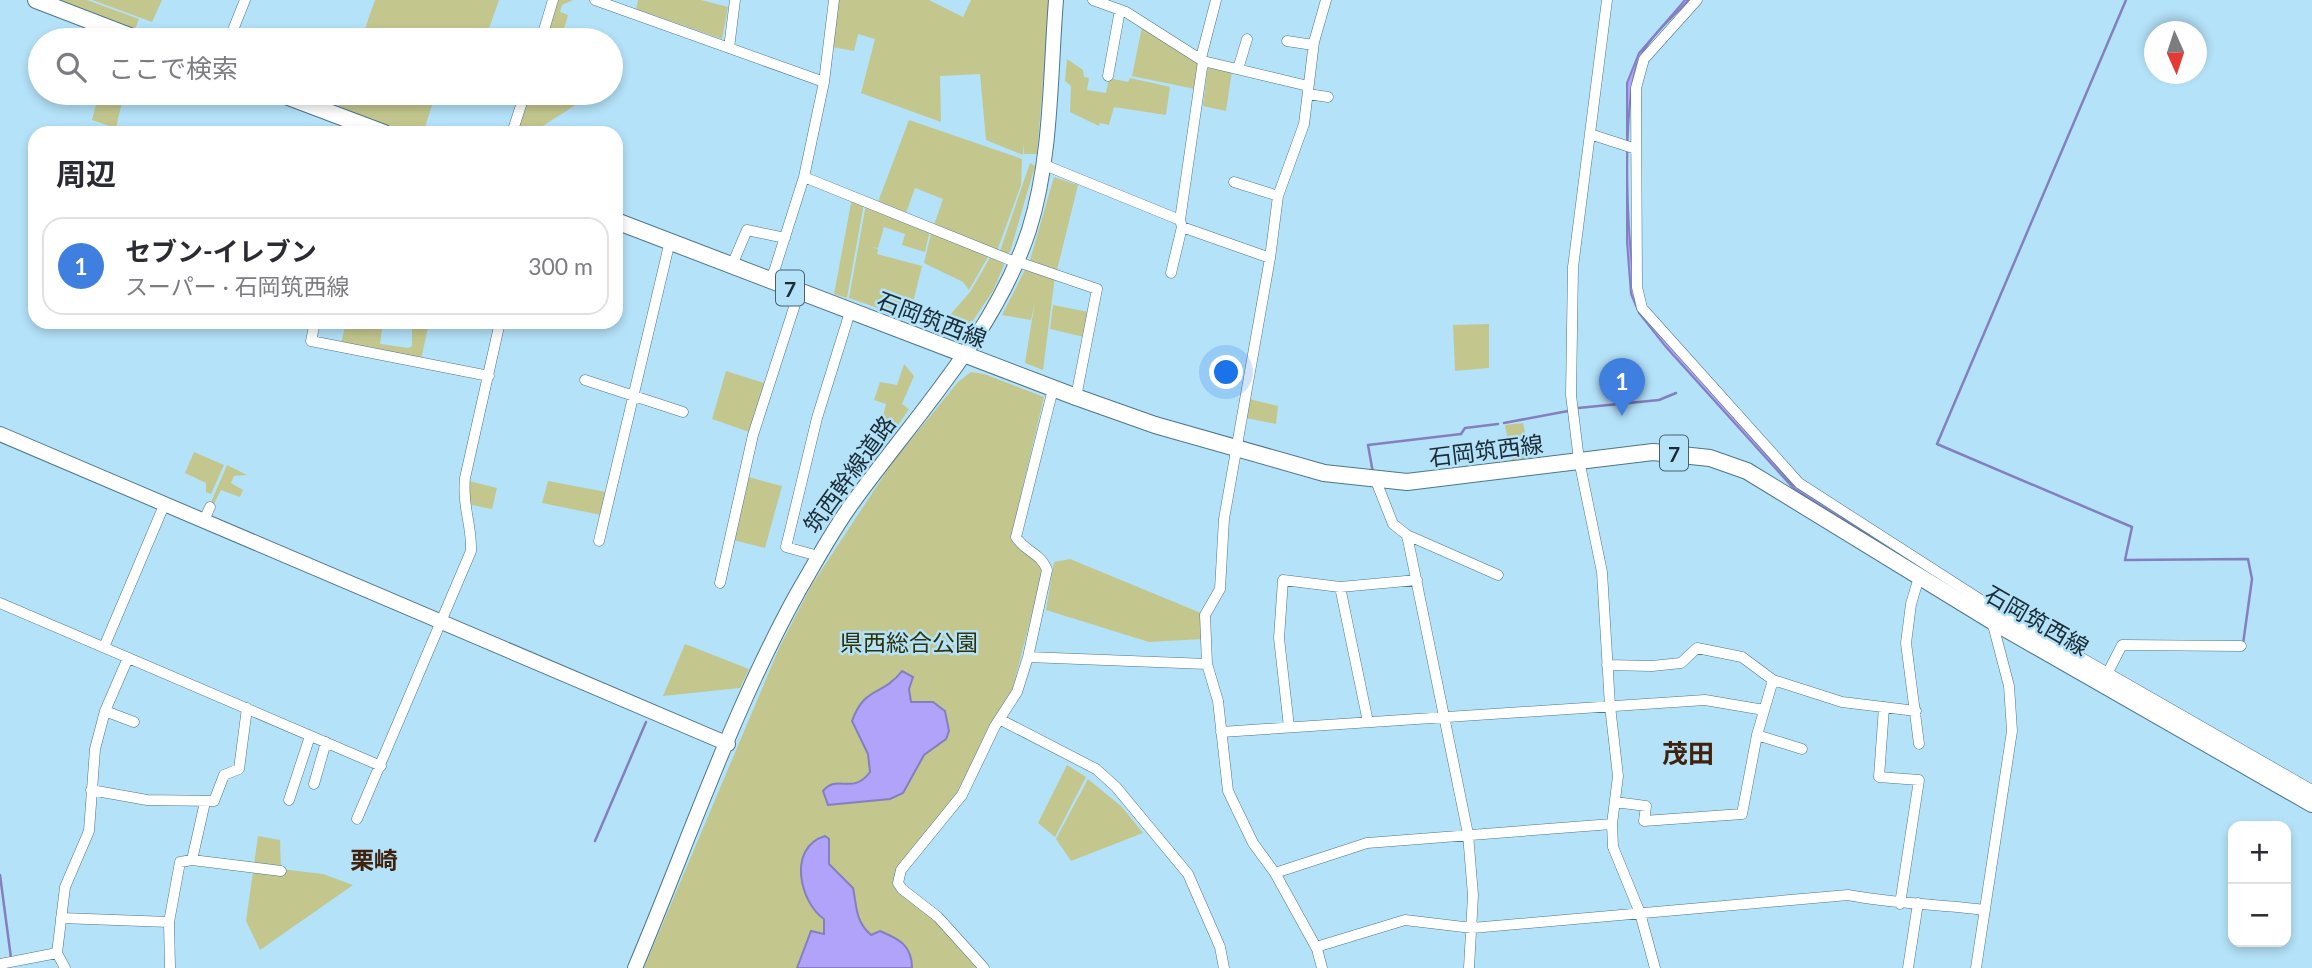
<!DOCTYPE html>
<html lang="ja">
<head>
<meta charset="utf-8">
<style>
  :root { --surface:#fff; --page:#f7f7f7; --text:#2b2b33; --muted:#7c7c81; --line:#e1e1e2; --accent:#ea580c }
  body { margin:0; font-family:Lato,"Noto Sans JP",sans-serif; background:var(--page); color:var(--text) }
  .controls { position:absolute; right:21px; bottom:21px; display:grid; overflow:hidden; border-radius:14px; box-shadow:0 4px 10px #0003 }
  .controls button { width:63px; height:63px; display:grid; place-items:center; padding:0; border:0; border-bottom:2px solid var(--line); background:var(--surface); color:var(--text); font:35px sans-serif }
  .compass { position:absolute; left:2144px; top:21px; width:63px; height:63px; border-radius:50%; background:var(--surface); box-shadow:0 4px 10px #0003; rotate:177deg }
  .you { position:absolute; left:1227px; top:373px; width:24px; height:24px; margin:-18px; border:5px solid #fff; border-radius:50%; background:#1a73e8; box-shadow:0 0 0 10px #1a73e833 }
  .badge { display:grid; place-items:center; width:46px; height:46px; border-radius:50%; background:var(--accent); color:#fff; font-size:23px; font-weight:700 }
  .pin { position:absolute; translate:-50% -58px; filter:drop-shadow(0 2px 4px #0008) }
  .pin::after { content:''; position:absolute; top:37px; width:24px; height:21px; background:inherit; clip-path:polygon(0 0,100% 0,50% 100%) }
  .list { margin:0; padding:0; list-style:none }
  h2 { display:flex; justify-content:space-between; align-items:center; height:91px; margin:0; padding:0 28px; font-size:30px }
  h2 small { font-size:23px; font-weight:400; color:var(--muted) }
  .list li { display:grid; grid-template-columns:46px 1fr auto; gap:21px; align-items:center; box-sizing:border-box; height:98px; margin:0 14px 14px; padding:0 14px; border:2px solid var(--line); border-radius:21px }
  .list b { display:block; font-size:26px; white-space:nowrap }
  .list p { margin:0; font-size:23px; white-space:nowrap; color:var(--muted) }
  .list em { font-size:23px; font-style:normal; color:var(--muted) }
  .icon { flex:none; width:38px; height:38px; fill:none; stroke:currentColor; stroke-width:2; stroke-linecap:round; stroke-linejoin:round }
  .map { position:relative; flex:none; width:2312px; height:968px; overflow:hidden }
  .search { position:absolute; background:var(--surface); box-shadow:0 4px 10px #0003; left:28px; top:28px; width:595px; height:77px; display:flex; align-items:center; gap:18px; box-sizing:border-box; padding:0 24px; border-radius:38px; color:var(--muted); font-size:26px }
  .panel { position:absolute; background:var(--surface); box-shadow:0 4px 10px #0003; left:28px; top:126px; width:595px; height:203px; border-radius:21px }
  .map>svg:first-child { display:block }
</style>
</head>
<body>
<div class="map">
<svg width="2312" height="968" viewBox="0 0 2312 968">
  <rect width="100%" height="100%" fill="#b4e2f9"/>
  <!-- green -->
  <path fill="#c3c78e" d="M54,0h33l52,19 -5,13z
    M92,0h70l-10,22z
    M375,0h124l-14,40 -28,-7 -3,7h-93z
    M557,0h16l-11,5 -2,7 8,3 -7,25h-17z
    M638,0h63l27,7 -6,32 -86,-30z
    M838,0h91l34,17 8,-17h79l-13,154h-13v-12l-1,13 -37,-15 -6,-66 -40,2 1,46 -80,-29 14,-54 -17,-5 -4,17 -22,-4z
    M1142,27l57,34 -4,28 -63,-13z
    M1067,59l16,11 1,7 5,1 -2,12 19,3 3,-15 19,4 2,-4 40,9 -4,28 -52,-8 -5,18 -9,-2 -1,3 -29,-14 1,-26 -6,-5z
    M1208,65l24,6 -6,40 -23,-5z
    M99,93h25l-8,35 -24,-8z
    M343,93h93l-13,40h-17l-68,-25z
    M529,93h48l3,9 -48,31h-17z
    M909,120l113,39 -1,26 -24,66 -63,-26 9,-26 -28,-11 -9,25 -28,-11z
    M1030,163l5,3 -25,86 -5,2 -5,-3z
    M1054,177l24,8 -21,85 -27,-10z
    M852,198l12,5 -17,95 -13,-4z
    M866,204l64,26 -5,22 -23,-7 3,-11 -21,-7 -6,21 -6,-1 6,2 -1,5 45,12 -13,53 -60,-21z
    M932,229l57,26 -20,35 -6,-8 -39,-19z
    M991,256l11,3 2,6 -11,26 -25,37 -18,-13 20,-23z
    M1027,266l28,10 -12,94 -18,-7 10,-62 -4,19 -29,-5z
    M1053,305l36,7 -5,25 -34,-8z
    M346,322h37l-3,22 29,4 3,-2v-24h17l-8,38 -80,-16z
    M1489,324v44l-34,3 -2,-46z
    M904,364l10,12 -12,28 7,5 -32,47 -1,-11 10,-41 -12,-4 6,-18 17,3z
    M726,371l41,13 -15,49 -40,-14z
    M971,372l13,2 60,23 -32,136 5,14 21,12 5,11 -31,121 -11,24 -6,2 -31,69 -70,96 46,41 39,45h-335l136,-322 31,-60 81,-123 66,-81z
    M1249,399l29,7 -2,18 -30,-6z
    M1523,423l8,35 -19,3 -7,-36z
    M194,452l30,13 -13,29 -5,-2v-9l-21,-10z
    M227,465l20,10 -13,1 -3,7 12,7 -3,7 -19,-7 -9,18 -3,-1z
    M748,477l34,9 -17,62 -32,-8z
    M469,481l28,7 -5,21 -20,-4 -4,-5z
    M548,481l58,11 -5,23 -59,-12z
    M1070,559l131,54 1,26 -53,3 -103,-32 8,-48z
    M685,644l64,25 -9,19 -77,8z
    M1067,765l19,12 -31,60 -17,-14z
    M1088,779l34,28 21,26 -72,28 -15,-22z
    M258,836l22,4 1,29 42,5 30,11 -93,65 -14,-29z"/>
  <!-- water -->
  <path fill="#b1a2fa" stroke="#847fbf" stroke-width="2" d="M1685,0h4c-17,18 -42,39 -51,62 -17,42 -12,203 2,247l153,176 51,33 -1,2 -50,-32 -127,-141 -27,-34 -8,-19 -4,-52v-159l12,-30z
    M902,671l11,6 -4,12 2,13h22l12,9 4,20 -3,8 -22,16 -21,38 -13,6 -62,6 -5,-14c15,-18 29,5 47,-19l-2,-18 -16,-33c13,-36 30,-24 50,-50z
    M825,836l4,3v25l24,24c4,19 2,33 18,47l9,-4c19,8 32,14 32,37h-115l14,-37 13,3v-15c-23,-15 -38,-71 1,-83z"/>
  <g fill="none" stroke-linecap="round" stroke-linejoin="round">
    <!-- stream -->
    <path stroke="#847fbf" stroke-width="2.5" d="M2126,0l-189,444 195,83 -7,33 123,-1 4,20 -9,65
      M1578,408l81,-8 17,-7
      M1504,423l64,-12
      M1373,473l-5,-28 93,-11 4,-6 33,-4
      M1842,518l44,29
      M1904,558l39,23
      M595,841l51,-119
      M0,875l11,83"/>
    <defs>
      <path id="street" d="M595,0l229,82
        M1093,0l33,12 77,49 105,25
        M1607,0l-34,267 -2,128 8,65 23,112 8,134 8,70 -6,48 1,23 27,66 15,55
        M1697,0l-53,59 -8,29 1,199 5,21 157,175 185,119 328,188
        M229,40l16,-40
        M541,40l12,-40
        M1287,41l26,4
        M729,48l6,-48
        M1201,58l15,-58
        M1238,69l9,-30
        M1108,76l12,-66
        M1308,94l20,3
        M512,133l13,-40
        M1590,134l46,15
        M1042,164l138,56 2,7 88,31
        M804,177l211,85
        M1234,182l44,14
        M1180,220l23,-159
        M1024,264l73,25 -21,108
        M732,265l15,-35 38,8
        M1171,273l11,-46
        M771,281l33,-104 20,-95 10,-82
        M315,322l-4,19 178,35
        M585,380l98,32
        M1376,481l17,43 14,11 91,40
        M204,520l6,-13
        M1407,535l61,299 5,61 -4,73
        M599,541l71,-300
        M818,556l-32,-9 31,-129 33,-106
        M1919,577l-8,27 -5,39 13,101
        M720,583l33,-148 46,-143
        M1340,587l28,135
        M0,603l381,163
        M104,647l61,-144
        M1028,657l179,7
        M1607,665l45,1 29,-3 16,-15 45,9 31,23 69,22 74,9
        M2105,678l17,-33 119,1
        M1884,707l-5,70 40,3 -19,124
        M105,711l29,11
        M1001,720l95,49 20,18 72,87 32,73 4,21
        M1289,727l-10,-89 4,-58 57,7 77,-7
        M1221,732l484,-32 59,10
        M1757,735l45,14
        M314,784l12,-42
        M91,790l56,10 67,1 10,-26 15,-6 8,-61
        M289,800l21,-64
        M1615,802l31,4 -2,15 98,-7 15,-79 16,-55
        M357,819l114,-268c1,-26 -9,-45 -6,-73l35,-156
        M192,860l89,11
        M1275,873l92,-30 245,-19
        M61,918l108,4
        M1316,947l89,-27 67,8 376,-33c46,9 91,9 137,15
        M0,964l57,-11
        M65,968l-8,-15 8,-66 24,-56 6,-82 10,-38 23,-53
        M170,968l-1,-46 11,-60 12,-2 13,-58
        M984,968l-46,-51 -36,-28 -4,-6 3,-13 61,-75 33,-69 22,-34 11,-35 19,-87c-6,-17 -23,-19 -31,-33l37,-148
        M1322,968l-5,-19 -42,-76 -22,-30 -25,-52 -10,-90 -11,-37 -2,-49 15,-26 4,-70 46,-261 8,-62 26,-72 10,-82 12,-42
        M1908,968l10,-65
        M1976,968l36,-237 -3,-45 -17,-65"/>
      <path id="secondary" d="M0,434l728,310
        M635,968c53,-125 97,-257 163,-376 17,-29 33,-59 53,-87 63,-88 144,-171 178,-275 23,-73 21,-155 27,-230"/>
      <path id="primary" d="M36,0l104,40
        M278,93l106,40
        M616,221l460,176 79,28 169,48 83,9 246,-30 57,6 37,13 245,150 320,183"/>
    </defs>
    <!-- street casing -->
    <use href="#street" stroke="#4c768c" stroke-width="11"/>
    <!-- secondary casing -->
    <use href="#secondary" stroke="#4c768c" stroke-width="16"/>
    <!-- primary casing -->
    <use href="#primary" stroke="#4c768c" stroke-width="18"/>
    <!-- street -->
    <use href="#street" stroke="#fff" stroke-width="10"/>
    <!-- secondary -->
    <use href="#secondary" stroke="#fff" stroke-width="14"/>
    <!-- primary -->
    <use href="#primary" stroke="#fff" stroke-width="16"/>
  </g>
  <g text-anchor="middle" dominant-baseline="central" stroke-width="5" stroke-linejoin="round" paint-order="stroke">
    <!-- shield labels -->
    <g fill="#b4e2f9" stroke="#486370" stroke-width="2">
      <rect x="776" y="270.5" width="28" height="35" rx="5"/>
      <rect x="1660" y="435.5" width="28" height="35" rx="5"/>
    </g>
    <g font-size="21" font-weight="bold" fill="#1a2c35">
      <text x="790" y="288">7</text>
      <text x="1674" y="453">7</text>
    </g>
    <!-- street labels -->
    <g font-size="23" fill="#1a2c35" stroke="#b4e2f9">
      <text transform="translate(932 319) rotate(21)">石岡筑西線</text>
      <text transform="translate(1486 450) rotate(-7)">石岡筑西線</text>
      <text transform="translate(849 474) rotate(-54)">筑西幹線道路</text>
      <text transform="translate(2037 620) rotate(30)">石岡筑西線</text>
    </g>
    <!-- park labels -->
    <g font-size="23" fill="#303205" stroke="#b4e2f9">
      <text x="909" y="642">県西総合公園</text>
    </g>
    <!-- neighbourhood labels -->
    <g font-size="24" font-weight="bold" fill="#41210b" stroke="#b4e2f9">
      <text x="374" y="859">栗崎</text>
    </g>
    <!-- quarter labels -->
    <g font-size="26" font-weight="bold" fill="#41210b" stroke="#b4e2f9">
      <text x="1688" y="753">茂田</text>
    </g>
  </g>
</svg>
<div class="controls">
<button>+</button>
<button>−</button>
</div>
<svg class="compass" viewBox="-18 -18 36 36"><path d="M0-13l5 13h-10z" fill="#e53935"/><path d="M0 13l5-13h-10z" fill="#7c7c81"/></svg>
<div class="you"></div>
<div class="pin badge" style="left:1622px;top:416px;background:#3f7fe0">1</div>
<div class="search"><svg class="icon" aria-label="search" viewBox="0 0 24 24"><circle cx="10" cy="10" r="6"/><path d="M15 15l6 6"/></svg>ここで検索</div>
<section class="panel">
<h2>周辺<small></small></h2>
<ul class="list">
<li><span class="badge" style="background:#3f7fe0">1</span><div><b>セブン-イレブン</b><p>スーパー · 石岡筑西線</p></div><em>300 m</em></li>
</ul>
</section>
</div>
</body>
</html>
